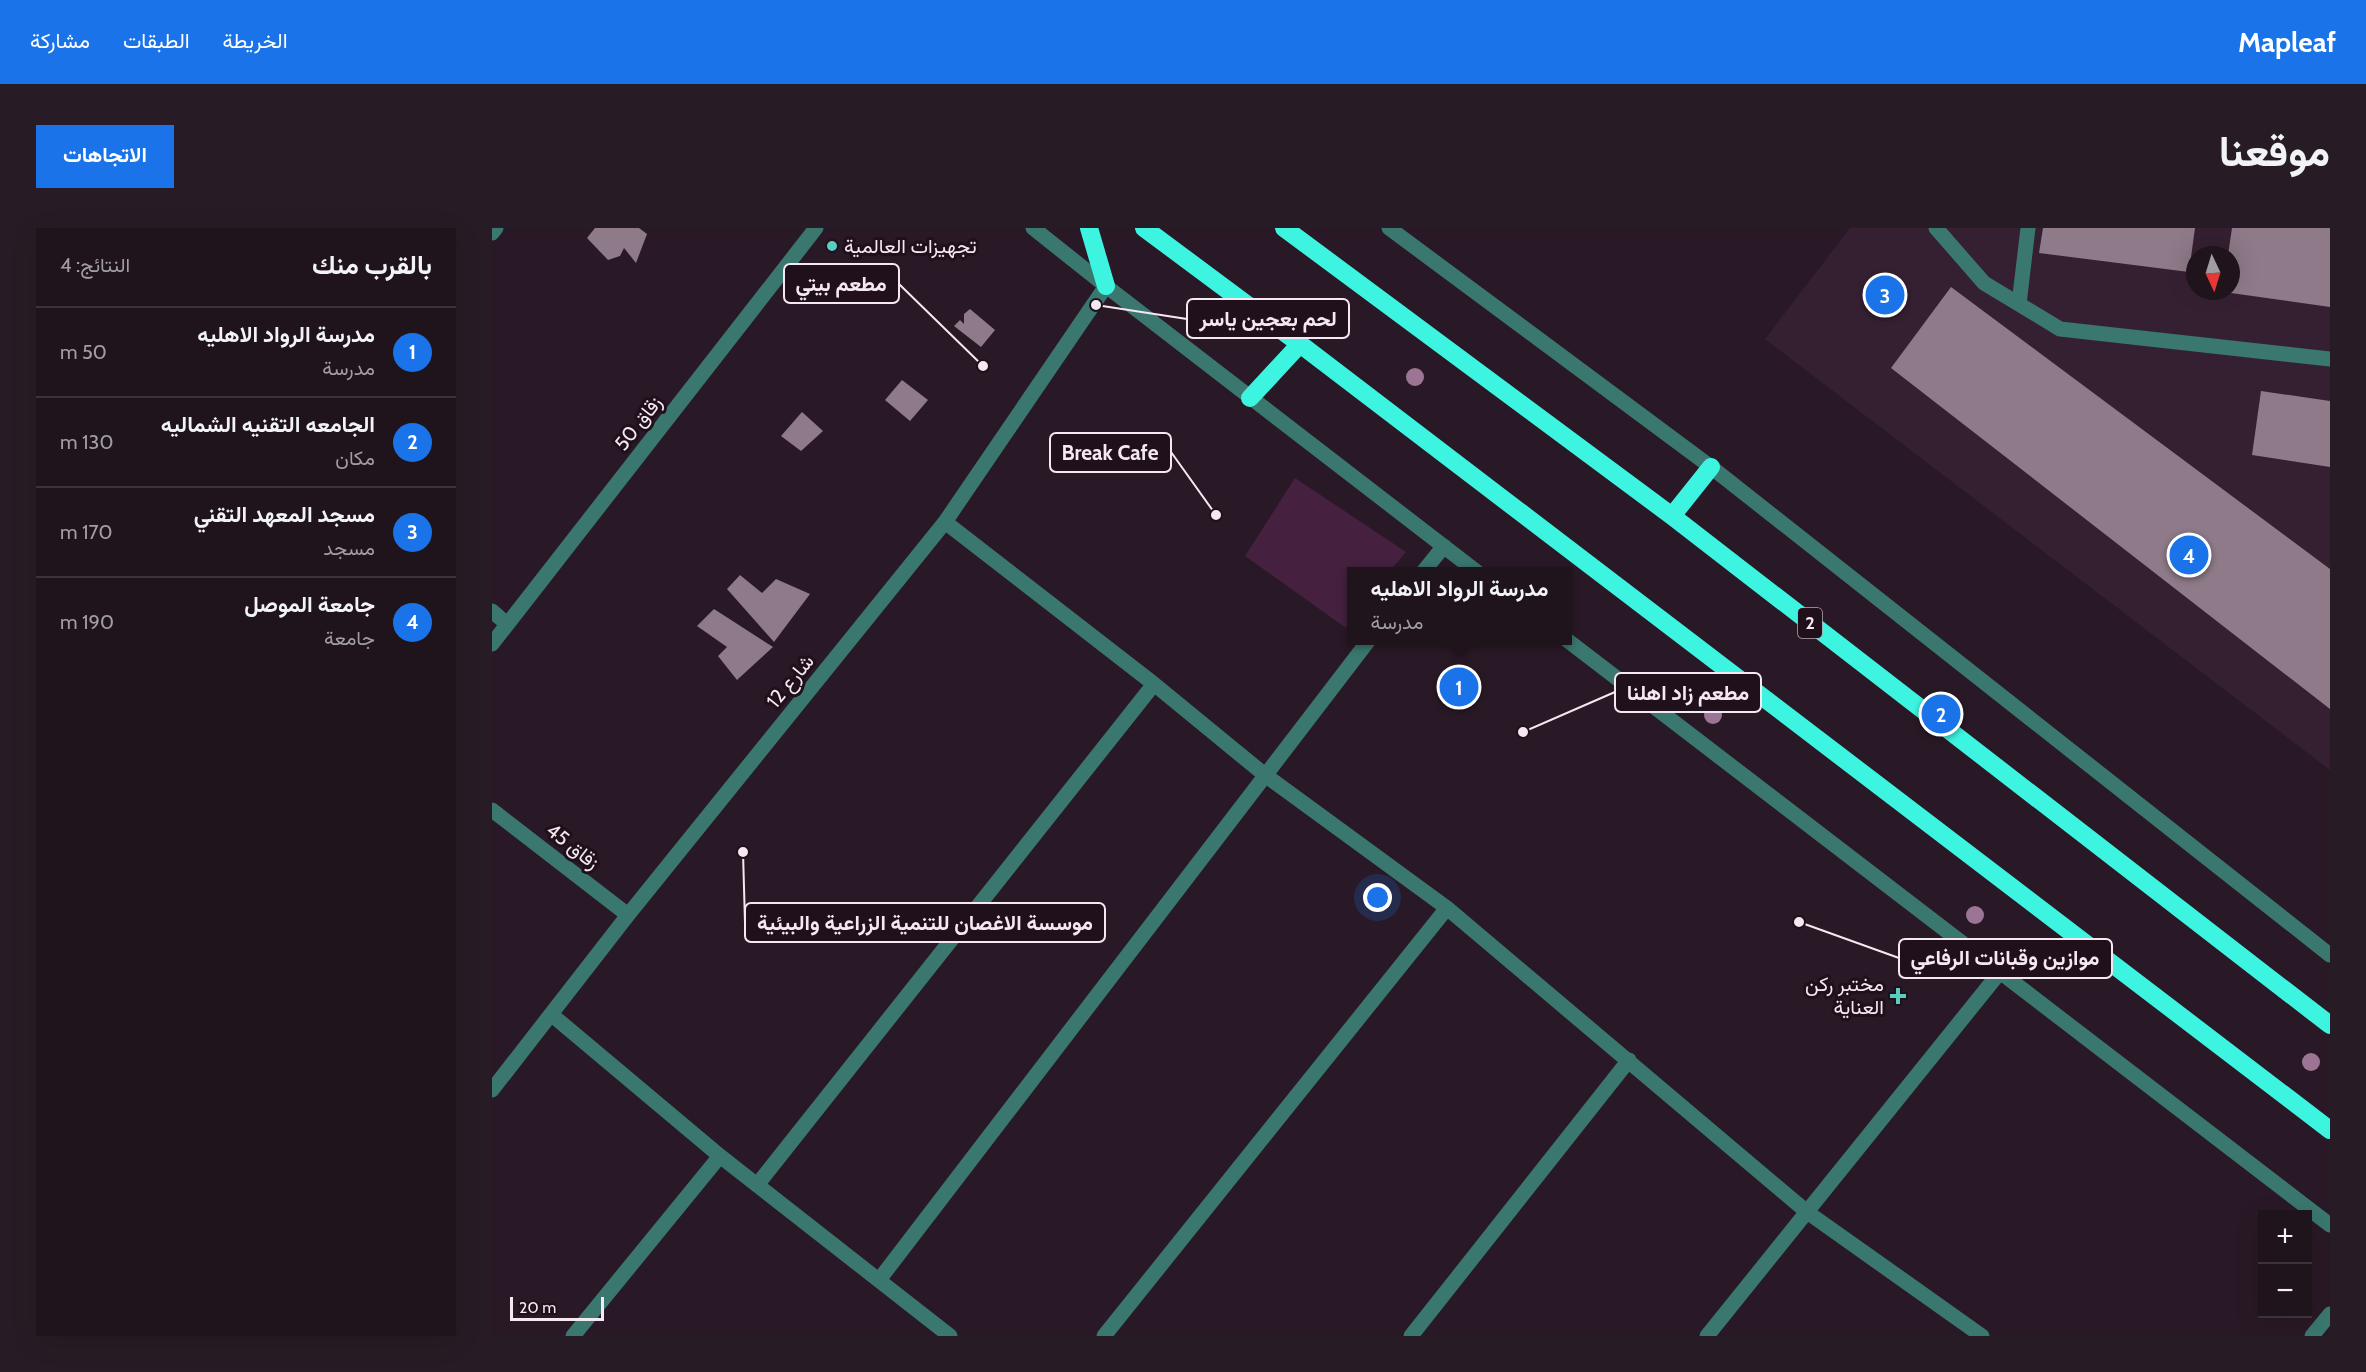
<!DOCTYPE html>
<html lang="ar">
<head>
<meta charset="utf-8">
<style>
  :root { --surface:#1f131c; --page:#271c25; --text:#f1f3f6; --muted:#a19ea3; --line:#3c323b; --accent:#1a73e8 }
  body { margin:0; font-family:Cabin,Vazirmatn,sans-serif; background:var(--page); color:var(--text); direction:rtl }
  .controls { position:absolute; right:18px; bottom:18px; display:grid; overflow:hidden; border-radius:0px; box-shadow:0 6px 24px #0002 }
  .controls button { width:54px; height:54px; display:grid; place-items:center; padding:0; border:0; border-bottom:2px solid var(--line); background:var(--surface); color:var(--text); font:30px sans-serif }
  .compass { position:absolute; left:1694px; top:18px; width:54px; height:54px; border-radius:50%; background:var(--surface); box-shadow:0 6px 24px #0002; rotate:176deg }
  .scale { position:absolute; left:18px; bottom:15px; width:94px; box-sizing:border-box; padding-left:6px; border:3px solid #f4e9f2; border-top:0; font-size:16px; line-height:21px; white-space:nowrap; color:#f4e9f2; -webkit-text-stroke:4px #1f101c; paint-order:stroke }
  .you { position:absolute; left:886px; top:670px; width:21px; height:21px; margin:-15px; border:4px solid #fff; border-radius:50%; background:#1a73e8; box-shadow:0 0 0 9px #1a73e833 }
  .badge { display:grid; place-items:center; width:39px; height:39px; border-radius:50%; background:var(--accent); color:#fff; font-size:20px; font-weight:700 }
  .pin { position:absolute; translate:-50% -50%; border:3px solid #fff; box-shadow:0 2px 6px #0006 }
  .popup { position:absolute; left:855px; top:339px; width:225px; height:78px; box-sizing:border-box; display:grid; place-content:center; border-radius:0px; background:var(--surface); filter:drop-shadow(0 2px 4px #0005); font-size:20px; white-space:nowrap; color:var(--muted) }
  .popup b { font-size:22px; color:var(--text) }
  .popup::after { content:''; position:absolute; left:50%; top:100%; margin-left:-12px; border:12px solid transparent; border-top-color:var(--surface) }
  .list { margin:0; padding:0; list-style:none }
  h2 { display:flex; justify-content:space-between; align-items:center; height:78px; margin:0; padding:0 24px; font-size:26px }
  h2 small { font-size:20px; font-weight:400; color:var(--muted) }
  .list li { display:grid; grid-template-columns:39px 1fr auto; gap:18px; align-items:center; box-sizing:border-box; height:90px; padding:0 24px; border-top:2px solid var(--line) }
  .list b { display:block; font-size:22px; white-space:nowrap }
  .list p { margin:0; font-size:20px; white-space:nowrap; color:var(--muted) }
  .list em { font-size:20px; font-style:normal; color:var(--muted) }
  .map { position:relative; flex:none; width:1838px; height:1108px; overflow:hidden; direction:ltr; border-radius:0px }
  header { display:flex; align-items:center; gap:36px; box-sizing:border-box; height:84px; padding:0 30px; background:var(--accent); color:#fff }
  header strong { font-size:28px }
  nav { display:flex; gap:33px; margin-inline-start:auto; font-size:21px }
  .intro { display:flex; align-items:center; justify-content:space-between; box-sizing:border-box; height:144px; padding:0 36px }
  h1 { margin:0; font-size:42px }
  .button { padding:15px 27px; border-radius:0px; background:var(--accent); color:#fff; font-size:21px; font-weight:700 }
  main { display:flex; gap:36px; padding:0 36px }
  aside { flex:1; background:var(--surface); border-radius:0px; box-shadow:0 6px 24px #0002 }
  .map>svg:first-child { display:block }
</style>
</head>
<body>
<header>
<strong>Mapleaf</strong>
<nav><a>الخريطة</a><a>الطبقات</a><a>مشاركة</a></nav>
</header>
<div class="intro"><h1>موقعنا</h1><a class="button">الاتجاهات</a></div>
<main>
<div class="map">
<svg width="1838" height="1108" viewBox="0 0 1838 1108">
  <rect width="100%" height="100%" fill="#291926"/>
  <!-- built -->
  <path fill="#352031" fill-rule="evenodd" d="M1358,0h480v542l-565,-431zM1703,27h36v36h-36z"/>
  <!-- green -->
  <path fill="#45213f" d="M803,250l111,74 -16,19 -39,1v49l-5,7 -101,-72z"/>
  <!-- building -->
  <path fill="#8e7a89" d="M103,0h44l8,6 -11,29 -12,-15 -4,8 -12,4 -21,-22z
    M1551,0h152l-6,44 -150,-19z
    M1740,0h98v79l-99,-14v-38h-3z
    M1459,59l379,282v140l-439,-341z
    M478,81l25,21 -14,17 -27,-21 6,-6 4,4v-10z
    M410,152l26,20 -18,21 -25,-21z
    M1769,163l69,10v66l-78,-12z
    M310,184l21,19 -22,20 -20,-15z
    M248,347l22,18 14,-14 34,15 -36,48 -47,-53z
    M222,381l59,38 -36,33 -19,-24 9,-9 -30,-21z"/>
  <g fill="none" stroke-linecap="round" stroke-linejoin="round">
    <!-- minor -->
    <path stroke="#3a776f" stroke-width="15" d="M541,0l73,58 371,286
      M897,0l322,239 619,488
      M1444,0l48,55 76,46 270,30
      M0,5l4,-5
      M1527,76l9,-76
      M453,294l209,162 111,91 182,133 360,304 175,124
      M931,344l21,-26
      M0,383l15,13
      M1075,412l763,585
      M0,416l324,-416
      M0,582l136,105
      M60,787l168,141 230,180
      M0,862l136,-175 317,-393 161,-236
      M265,957l397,-501
      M387,1052l490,-640
      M81,1108l147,-180
      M612,1108l343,-428
      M919,1108l218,-276
      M1215,1108l293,-364
      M1820,1108l18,-22"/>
    <!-- highway -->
    <path stroke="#3df4e1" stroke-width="18" d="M597,0l17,58
      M652,0l156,116 1030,786
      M792,0l388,288 658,509
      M758,170l50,-54
      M1180,288l39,-49"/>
  </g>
  <!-- trees -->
  <g fill="#9c7594">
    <circle cx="923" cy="149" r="9"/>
    <circle cx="1221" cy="487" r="9"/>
    <circle cx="1483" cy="687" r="9"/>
    <circle cx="1819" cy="834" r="9"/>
  </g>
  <!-- markers -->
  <g fill="#58cec0" stroke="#1f101c" stroke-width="2">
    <circle cx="340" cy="18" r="6"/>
    <path d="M1403 759h6v6h6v6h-6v6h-6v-6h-6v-6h6z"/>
  </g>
  <g text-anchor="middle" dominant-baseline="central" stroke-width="6" stroke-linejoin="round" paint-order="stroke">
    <!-- shield labels -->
    <rect fill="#1f101c" stroke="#b4a8b2" stroke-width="1.5" x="1306" y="380" width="24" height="30" rx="4.5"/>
    <g font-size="18" font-weight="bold" fill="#f4e9f2">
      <text x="1318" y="395">2</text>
    </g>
    <!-- poi labels -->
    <g font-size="20" fill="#f4e9f2" stroke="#1f101c" text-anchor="start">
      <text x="352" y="18">تجهيزات العالمية</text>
      <text x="1392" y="756" text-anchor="end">مختبر ركن<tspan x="1392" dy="23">العناية</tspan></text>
    </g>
    <!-- street labels -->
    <g font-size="20" fill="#f4e9f2" stroke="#1f101c">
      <text transform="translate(146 195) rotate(-52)">زقاق 50</text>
      <text transform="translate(298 453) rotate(-51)">شارع 12</text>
      <text transform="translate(81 618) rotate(38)">زقاق 45</text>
    </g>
  </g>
  <!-- callouts -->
  <path fill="none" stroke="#f4e9f2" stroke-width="2" d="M491 138L407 56M604 77L695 91M724 287L679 224M1031 504L1123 464M251 624L253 695M1307 694L1407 730"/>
  <g fill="#f4e9f2" stroke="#1f101c" stroke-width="2">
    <circle cx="491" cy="138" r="6"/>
    <circle cx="604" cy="77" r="6"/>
    <circle cx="724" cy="287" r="6"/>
    <circle cx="1031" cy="504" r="6"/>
    <circle cx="251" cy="624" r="6"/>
    <circle cx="1307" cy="694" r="6"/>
  </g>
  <g fill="#1f101c" stroke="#f4e9f2" stroke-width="2">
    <rect x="292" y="36" width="115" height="39" rx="6"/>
    <rect x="695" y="71" width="162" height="39" rx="6"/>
    <rect x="558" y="205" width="121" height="39" rx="6"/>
    <rect x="1123" y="445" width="146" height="39" rx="6"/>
    <rect x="253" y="675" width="360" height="39" rx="6"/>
    <rect x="1407" y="711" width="213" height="39" rx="6"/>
  </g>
  <g font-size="21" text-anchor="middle" font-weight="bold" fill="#f4e9f2">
    <text x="349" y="63">مطعم بيتي</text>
    <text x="776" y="98">لحم بعجين ياسر</text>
    <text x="618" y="232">Break Cafe</text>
    <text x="1196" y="472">مطعم زاد اهلنا</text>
    <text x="433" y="702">موسسة الاغصان للتنمية الزراعية والبيئية</text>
    <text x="1513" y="737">موازين وقبانات الرفاعي</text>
  </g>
</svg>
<div class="controls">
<button>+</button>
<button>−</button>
</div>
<svg class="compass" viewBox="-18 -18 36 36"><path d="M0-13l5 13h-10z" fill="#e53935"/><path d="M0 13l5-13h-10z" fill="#a19ea3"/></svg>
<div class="scale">20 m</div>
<div class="you"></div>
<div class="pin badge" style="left:967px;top:459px">1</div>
<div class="popup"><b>مدرسة الرواد الاهليه</b>مدرسة</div>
<div class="pin badge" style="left:1449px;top:486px">2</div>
<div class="pin badge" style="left:1393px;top:67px">3</div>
<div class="pin badge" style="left:1697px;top:327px">4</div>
</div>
<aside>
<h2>بالقرب منك<small>النتائج: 4</small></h2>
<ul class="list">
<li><span class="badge">1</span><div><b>مدرسة الرواد الاهليه</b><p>مدرسة</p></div><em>50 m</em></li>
<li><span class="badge">2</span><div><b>الجامعه التقنيه الشماليه</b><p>مكان</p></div><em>130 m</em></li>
<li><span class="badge">3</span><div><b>مسجد المعهد التقني</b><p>مسجد</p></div><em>170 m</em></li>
<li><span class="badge">4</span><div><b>جامعة الموصل</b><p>جامعة</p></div><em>190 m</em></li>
</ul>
</aside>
</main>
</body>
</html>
